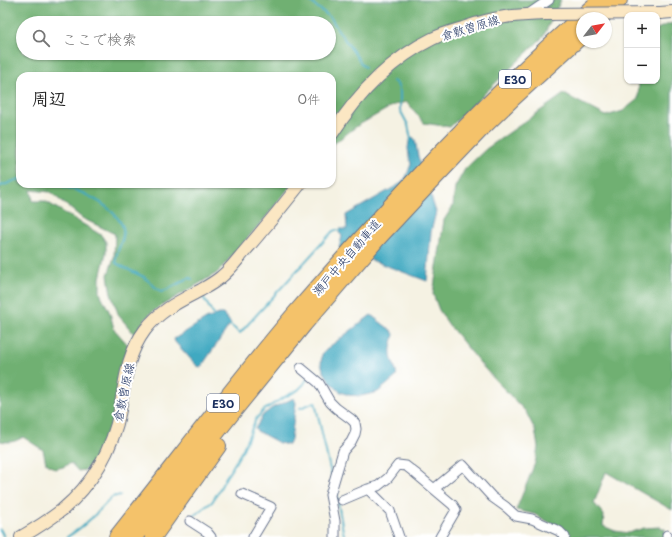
<!DOCTYPE html>
<html lang="ja">
<head>
<meta charset="utf-8">
<style>
  :root { --surface:#fff; --page:#f6f6f6; --text:#222; --muted:#767676; --line:#e0e0e0 }
  body { margin:0; font-family:"Playpen Sans","Klee One",sans-serif; background:var(--page); color:var(--text) }
  .controls { position:absolute; right:12px; top:12px; display:grid; overflow:hidden; border-radius:8px; box-shadow:0 1px 3px #0004 }
  .controls button { width:36px; height:36px; display:grid; place-items:center; padding:0; border:0; border-bottom:1px solid var(--line); background:var(--surface); color:var(--text); font:20px sans-serif }
  .compass { position:absolute; left:576px; top:12px; width:36px; height:36px; border-radius:50%; background:var(--surface); box-shadow:0 1px 3px #0004; rotate:59deg }
  .list { margin:0; padding:0; list-style:none }
  h2 { display:flex; justify-content:space-between; align-items:center; height:52px; margin:0; padding:0 16px; font-size:17px }
  h2 small { font-size:13px; font-weight:400; color:var(--muted) }
  .icon { flex:none; width:22px; height:22px; fill:none; stroke:currentColor; stroke-width:2; stroke-linecap:round; stroke-linejoin:round }
  .map { position:relative; flex:none; width:672px; height:537px; overflow:hidden }
  .search { position:absolute; background:var(--surface); box-shadow:0 1px 3px #0004; left:16px; top:16px; width:320px; height:44px; display:flex; align-items:center; gap:10px; box-sizing:border-box; padding:0 14px; border-radius:22px; color:var(--muted); font-size:15px }
  .panel { position:absolute; background:var(--surface); box-shadow:0 1px 3px #0004; left:16px; top:72px; width:320px; height:116px; border-radius:12px }
  .map>svg:first-child { display:block }
</style>
</head>
<body>
<div class="map">
<svg width="672" height="537" viewBox="0 0 672 537">
  <rect width="100%" height="100%" fill="#fff"/>
  <filter id="ink" filterUnits="userSpaceOnUse"><feTurbulence type="fractalNoise" baseFrequency=".025" numOctaves="2"/><feDisplacementMap in="SourceGraphic" scale="8" xChannelSelector="R" yChannelSelector="G"/><feConvolveMatrix kernelMatrix="1 2 1 2 8 2 1 2 1" color-interpolation-filters="sRGB"/></filter>
  <filter id="wash" filterUnits="userSpaceOnUse"><feTurbulence type="fractalNoise" baseFrequency=".012" numOctaves="4" result="noise"/><feDisplacementMap in="SourceGraphic" scale="16" xChannelSelector="R" yChannelSelector="G"/><feGaussianBlur stdDeviation="0.9" result="paint"/><feColorMatrix in="noise" values="0 0 0 0 0 0 0 0 0 0 0 0 0 0 0 0 0 1.4 0 .05"/><feComposite in="paint" operator="in"/></filter>
  <g filter="url(#wash)">
    <rect width="100%" height="100%" fill="#f5f2e3"/>
    <!-- forest -->
    <path fill="#6fb072" stroke="#457068" fill-rule="evenodd" d="M0,0h561l-18,37 -93,90 -26,-4 -17,-21 -13,3 -37,21 -25,19v-69h-312v108h272l-26,33 -49,56 -56,33 -11,8 -9,11 -5,11 -17,-20 -8,-22 -3,-19 6,-18 1,-23 -33,-16 -32,-26 -19,-2 2,11h12l56,34 5,7v11l-6,25v15l10,20 4,16 15,17 -14,72 -16,39 -14,13 -7,1 -7,-8 -8,4 -8,2 -9,-6 -3,-13 -20,-13c-8,5 -13,6 -23,4zM23,23h306v30h-306z
      M672,23v487l-66,-38 -12,31 10,12 -1,11 12,5 13,2 16,-5 16,-1 5,2v8h-96l-6,-7 -29,-16 -18,-4 19,-47 3,-16 -3,-17 -9,-18 -41,-43 -36,-44 -10,-15 -6,-16 11,-74 9,-14 2,-19 10,-18 21,-20 78,-55 42,22 17,-5 15,-12 1,-18h18v-52l9,-4z"/>
    <!-- water -->
    <path fill="#41a9c1" stroke="#2e6c90" d="M412,137l2,1 1,2 3,16 18,56 -5,20 -4,49 -88,-33 3,-12 -3,-3 1,-4h7l-1,-14 52,-30 8,-8 5,-13 -2,-7 -1,-9 1,-7z
      M219,314h4l8,9 -30,44 -4,-1 -22,-24 -1,-3 32,-20z
      M371,315l21,16 2,3c-1,7 -4,13 -3,20 0,8 7,15 5,23l-18,15 -17,4 -13,-1 -9,-4 -9,-9 -6,-10 -3,-8 1,-10 7,-7z
      M294,398l2,5 -5,36 -2,6 -10,-2 -22,-12 -2,-2 8,-14 9,-7z"/>
    <g fill="none" stroke-linecap="round" stroke-linejoin="round">
      <!-- stream -->
      <path stroke="#41a9c1" stroke-width="2" d="M308,0l23,18 7,12 19,27 5,8 3,2
        M393,81l4,3 3,8v18l8,15 3,14
        M56,184c21,5 51,18 63,36 1,2 4,5 4,8 3,13 -9,23 -7,35l11,6 17,8 10,9 7,6 7,-3 21,-11 3,1
        M0,186c7,-1 13,-6 20,-7
        M203,297l12,20
        M229,324l11,9 93,-102 4,-1 4,1
        M300,408l15,-6 16,72
        M336,491l7,40 2,6
        M190,518l22,-16 6,-10 8,-15 6,-9 11,-19 13,-30 8,-9 17,-11 17,-9 6,-6 3,-5
        M0,529l4,8
        M67,537c18,-11 31,-25 45,-40l4,-1h4"/>
    </g>
  </g>
  <g filter="url(#ink)">
    <g fill="none" stroke-linecap="round" stroke-linejoin="round">
      <defs>
        <path id="street" d="M527,15l22,-15
          M301,368l18,15 11,19 6,6 15,11 4,4 1,6 -1,5 -4,8 -8,9 -13,44 5,26v16
          M368,489l22,22 9,26
          M434,489l29,-24 29,32 14,10 10,9 16,3 27,12 6,6
          M242,494l29,13 -18,30
          M342,500l26,-11 10,-3 10,-8 10,-13 8,1 9,7 38,32 3,5 -16,27
          M190,521l17,11 4,5
          M667,535v2"/>
        <path id="secondary" d="M660,13l12,-1
          M332,134c25,-39 57,-74 100,-95 10,-5 21,-8 31,-11 14,-5 28,-9 42,-11 13,-2 26,-2 39,-3
          M21,537c14,-8 28,-17 41,-27 30,-25 51,-61 58,-100 5,-29 7,-56 25,-80 15,-20 35,-29 56,-40 7,-4 14,-8 20,-13 9,-7 16,-17 23,-25 19,-22 38,-45 56,-68"/>
        <path id="highway" d="M600,18l19,-18
          M117,537c59,-74 116,-150 177,-222 96,-111 196,-220 307,-315
          M134,537l101,-128 69,-85 74,-86 59,-63 45,-47 32,-31 68,-62
          M153,537l65,-91"/>
      </defs>
      <!-- street casing -->
      <use href="#street" stroke="#67738d" stroke-width="11"/>
      <!-- secondary casing -->
      <use href="#secondary" stroke="#67738d" stroke-width="14"/>
      <!-- highway casing -->
      <use href="#highway" stroke="#67738d" stroke-width="18"/>
      <!-- street -->
      <use href="#street" stroke="#fff" stroke-width="9"/>
      <!-- secondary -->
      <use href="#secondary" stroke="#fbe7c3" stroke-width="12"/>
      <!-- highway -->
      <use href="#highway" stroke="#f4c26a" stroke-width="16"/>
      <defs>
        <path id="secondary-bridge" d="M544,14l116,-1"/>
      </defs>
      <!-- secondary-bridge casing -->
      <use href="#secondary-bridge" stroke="#67738d" stroke-width="14" stroke-linecap="butt"/>
      <!-- secondary-bridge -->
      <use href="#secondary-bridge" stroke="#fbe7c3" stroke-width="12"/>
    </g>
  </g>
  <g text-anchor="middle" dominant-baseline="central" stroke-width="4" stroke-linejoin="round" paint-order="stroke">
    <!-- shield labels -->
    <g fill="#fff" stroke="#5f6d8e" stroke-width="1">
      <rect x="499" y="70" width="32" height="18" rx="3"/>
      <rect x="207" y="394" width="32" height="18" rx="3"/>
    </g>
    <g font-size="11" font-weight="bold" fill="#1b2f5e">
      <text x="515" y="79">E30</text>
      <text x="223" y="403">E30</text>
    </g>
    <!-- street labels -->
    <g font-size="12" fill="#1b2f5e" stroke="#fff">
      <text transform="translate(470 27) rotate(-17)">倉敷曽原線</text>
      <text transform="translate(346 257) rotate(-49)">瀬戸中央自動車道</text>
      <text transform="translate(123 392) rotate(-78)">倉敷曽原線</text>
    </g>
  </g>
</svg>
<div class="controls">
<button>+</button>
<button>−</button>
</div>
<svg class="compass" viewBox="-18 -18 36 36"><path d="M0-13l5 13h-10z" fill="#e53935"/><path d="M0 13l5-13h-10z" fill="#767676"/></svg>
<div class="search"><svg class="icon" aria-label="search" viewBox="0 0 24 24"><circle cx="10" cy="10" r="6"/><path d="M15 15l6 6"/></svg>ここで検索</div>
<section class="panel">
<h2>周辺<small>0件</small></h2>
<ul class="list">
</ul>
</section>
</div>
</body>
</html>
